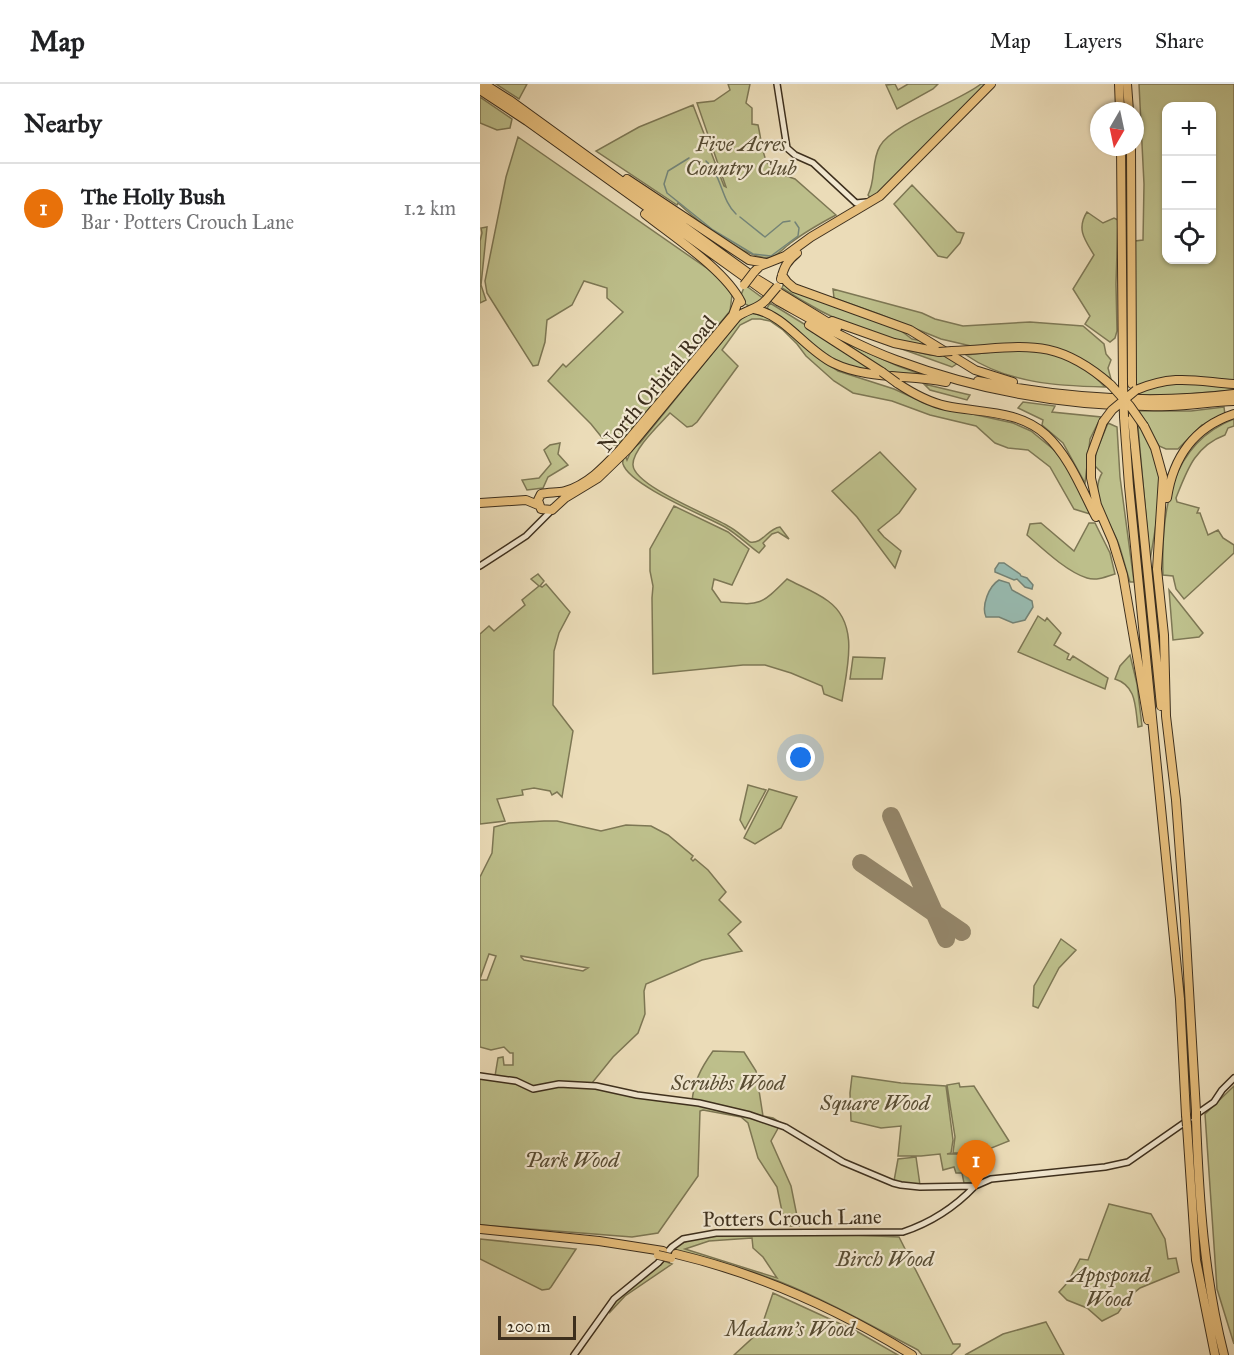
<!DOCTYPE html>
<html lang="en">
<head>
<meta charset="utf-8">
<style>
  :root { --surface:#fff; --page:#f2f2f2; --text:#202124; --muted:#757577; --line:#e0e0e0; --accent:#0b8043 }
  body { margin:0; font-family:"IM FELL Great Primer",serif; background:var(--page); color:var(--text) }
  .controls { position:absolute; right:18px; top:18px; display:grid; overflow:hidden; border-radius:12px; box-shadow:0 2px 4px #0004 }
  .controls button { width:54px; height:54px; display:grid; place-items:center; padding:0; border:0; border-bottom:2px solid var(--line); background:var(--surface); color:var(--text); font:30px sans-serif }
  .compass { position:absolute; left:610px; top:18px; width:54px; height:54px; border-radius:50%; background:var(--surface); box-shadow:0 2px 4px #0004; rotate:189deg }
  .scale { position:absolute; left:18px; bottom:15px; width:78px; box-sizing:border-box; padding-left:6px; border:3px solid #3d2f1d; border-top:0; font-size:16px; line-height:21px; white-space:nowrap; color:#3d2f1d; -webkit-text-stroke:4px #f2e8d1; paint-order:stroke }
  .you { position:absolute; left:321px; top:674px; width:21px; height:21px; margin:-15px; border:4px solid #fff; border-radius:50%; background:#1a73e8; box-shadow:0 0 0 9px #1a73e833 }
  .badge { display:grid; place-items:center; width:39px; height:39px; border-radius:50%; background:var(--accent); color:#fff; font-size:20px; font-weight:700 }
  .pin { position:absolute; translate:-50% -50px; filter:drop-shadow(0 2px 3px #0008) }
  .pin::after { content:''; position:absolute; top:32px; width:21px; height:18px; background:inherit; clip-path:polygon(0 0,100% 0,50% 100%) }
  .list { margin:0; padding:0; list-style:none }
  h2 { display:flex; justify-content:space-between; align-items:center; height:78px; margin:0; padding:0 24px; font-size:26px }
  h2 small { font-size:20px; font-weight:400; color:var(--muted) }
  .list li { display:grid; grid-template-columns:39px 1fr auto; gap:18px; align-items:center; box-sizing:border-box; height:90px; padding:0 24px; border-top:2px solid var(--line) }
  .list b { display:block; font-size:22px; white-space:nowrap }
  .list p { margin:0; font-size:20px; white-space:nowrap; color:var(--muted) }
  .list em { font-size:20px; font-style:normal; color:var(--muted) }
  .icon { flex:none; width:33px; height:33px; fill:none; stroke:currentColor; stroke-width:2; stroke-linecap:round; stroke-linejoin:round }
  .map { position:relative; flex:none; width:754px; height:1271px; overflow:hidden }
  header { display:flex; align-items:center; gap:36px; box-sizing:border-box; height:84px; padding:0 30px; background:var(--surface); border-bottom:2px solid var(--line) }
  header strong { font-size:28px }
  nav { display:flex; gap:33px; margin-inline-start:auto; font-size:21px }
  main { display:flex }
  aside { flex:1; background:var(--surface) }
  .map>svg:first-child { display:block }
</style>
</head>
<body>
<header>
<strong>Map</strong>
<nav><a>Map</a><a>Layers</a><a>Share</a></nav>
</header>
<main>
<aside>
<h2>Nearby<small></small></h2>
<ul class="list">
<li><span class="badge" style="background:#e8710a">1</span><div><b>The Holly Bush</b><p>Bar · Potters Crouch Lane</p></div><em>1.2 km</em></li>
</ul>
</aside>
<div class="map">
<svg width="754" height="1271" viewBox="0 0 754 1271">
  <rect width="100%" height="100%" fill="#ebdcb8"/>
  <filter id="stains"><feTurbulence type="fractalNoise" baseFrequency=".00333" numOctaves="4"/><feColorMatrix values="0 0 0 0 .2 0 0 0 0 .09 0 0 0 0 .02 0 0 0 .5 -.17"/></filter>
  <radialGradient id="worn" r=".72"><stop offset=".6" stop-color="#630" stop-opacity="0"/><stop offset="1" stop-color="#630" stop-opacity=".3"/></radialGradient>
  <!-- green -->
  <path fill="#bdbf8b" stroke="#7d7754" stroke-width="1.5" fill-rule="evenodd" d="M16,0h31l-8,15z
    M248,0h22l-4,19 6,5v16l6,1c3,13 4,27 9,38l5,3 -3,4 26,9 41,36c-15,8 -30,16 -44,27 -6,4 -12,11 -18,14 -21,11 -81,-39 -96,-53l-1,2 -81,-54 43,-24 54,-22 31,81 2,1 -29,-84 17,-2 16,-11z
    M415,0l3,6 10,-6h30l-5,5 -36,20 -11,-24z
    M501,0h6l-102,105 -14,10 -3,-4c8,-15 3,-34 12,-49 12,-22 80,-45 101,-62z
    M659,0h95v297l-41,-4 -58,10v-146l8,-1 1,-56zM686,22h46v154h-46z
    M0,13l32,22 -2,9 -13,2 -17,-7z
    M38,53l190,132 14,12 10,14 -2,16 -110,134h-12l-17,-21 -43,-43 15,-17 3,3 57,-55 -16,-14v-10l-23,-7 -12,24 -25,15 -2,22 -7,23 -5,1 -46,-73 -2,-12 21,-104z
    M432,101l45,47 7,1 -4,10 -13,15 -9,-2 -44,-52z
    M607,128l16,11 11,-5 4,2 -2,64 1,47 -2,7 -5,4 -25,-18 5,-8 -17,-27 21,-34c-9,-15 -18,-26 -7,-43z
    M7,143l-6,58 5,15 -6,3v-62l2,-8 -1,-5z
    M304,199l116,47 12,9 11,2 7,5c-53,-5 -104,-29 -148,-58z
    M265,201l19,14 -13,8 -6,-3 -4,-9z
    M353,205l89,24 13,6 28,7 67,-4 53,4 21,18 2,10 5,6 -3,8 3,11 -34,-22 -25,-10 -81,-1 -30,-7 -62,-25 -45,-16z
    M290,219l73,45 35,25 -29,-5 -26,-13 -56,-47z
    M271,229l19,4 46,39 22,15 56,18 33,15 86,19 18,8 22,18 14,16 23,49 -16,-5 -24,-42 -22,-17 -20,-2 -13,-5 -19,-17 -46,-11 -38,-14 -39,-8 -19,-12 -28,-25 -9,-12 -14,-14 -13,-9 -10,-2h-8l-12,6 -18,25 16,16 -41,56 -5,4 -5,1 -17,-14c-10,11 -38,37 -37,52 1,21 77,50 95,61 8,4 15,11 22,16 13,2 17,-13 30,-15l9,12 -11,-7 -6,2 -9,9 2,3 -6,7c-11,-8 -22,-19 -34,-26 -20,-11 -96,-42 -102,-63 -1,-4 0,-5 2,-9l2,5 5,-11 8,-6 100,-124z
    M353,253l65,29 25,9 -35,-3z
    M419,264l31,7 20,1 8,7 -6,4z
    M531,266l41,3 34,15 19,19c-48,-1 -98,-4 -139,-32z
    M688,298l66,4v4l-58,5h-39v-2z
    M444,300l46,11 -3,5 -37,-10z
    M543,318l32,4 -3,6 49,5 -11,22 -5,44 -22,-40 -21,-18 1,-5 -25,-12z
    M744,323l1,8 -21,11 -2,-1 -24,24h-12l-7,-3 -20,-35h52z
    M754,335v7l-6,2 -3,7c-30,11 -38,35 -49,63l1,4 22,6 -2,5h3l8,22 10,-5 5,8 11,7v8l-50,46 -8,-10 -3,-13 -10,-1c-2,-62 6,-131 71,-156z
    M628,339l9,4 3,50 14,105h-4c-4,-12 -7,-25 -11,-37 -8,-23 -31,-48 -17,-72l-7,-7 1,-14z
    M661,342c7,13 15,28 17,42 5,28 -4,65 -8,93l-12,-134z
    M80,359l-2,11 10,11 -20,12 -5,11 -16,2 -5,-10 17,-2 12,-14 -7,-14 6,-5z
    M400,368l36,37 -17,24 -21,17 6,7 17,14 -6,17 -38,-51 -25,-26z
    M194,422l54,26 21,17 -17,36 -18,-6 -2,10 9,13c39,3 38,5 66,-23 13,7 29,13 41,22 32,23 19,67 14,100l-18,-7 -2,-8 -31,-13 -26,-8h-22l-90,9 -1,-76 1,-12 -3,-15v-22z
    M561,439l33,28 15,-28h6l15,30 5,21c-9,3 -19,7 -28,4 -20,-6 -44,-29 -60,-43l3,-11z
    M58,490l6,7 -4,5 2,1 4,-3 24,28 -11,21 -5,18 -1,54 20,26 -11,66 -5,-5 -5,3 -2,-4 -16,-3 -12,2 1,5 -26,4 8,22 -25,3v-190l9,-8 5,5 31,-26 -3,-5 17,-14 -8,-7z
    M689,506l34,43 -4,4 -26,3z
    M558,532l7,5 2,-3 14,15 -7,12 15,9 -2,5 3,1 3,-4 35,22 -3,11 -87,-37z
    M650,571l7,29 5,42 -4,1c-3,-20 -1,-41 -23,-48l5,-13z
    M373,573l32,1 -3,21h-32z
    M268,701l18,5 -21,39 -5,-9z
    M289,705l28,8 -16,31 -26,16 -11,-6z
    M64,737h13l44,10 25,-6 25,1 17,9 25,21 -2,3 2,2 2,-2 13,11 18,22 -7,8 22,22 -13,12 14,17 -40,9 -56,24 -2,7 1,23 -7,19 -25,24 -21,26h-33l-24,4 -21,-9 -19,-2 3,-18 5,-1 1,8h9v-12h-3l-6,-6 -13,3 -11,-3v-67h7l9,-24 -7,-2 -9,25v-102l12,-24 2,-26 15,-4zM41,873v-1l67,12 -5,3 -59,-11z
    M581,855l15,11 -17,18 -21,40 -5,-2 1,-20z
    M233,967l31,1 12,19 7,45 10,2 8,5 -10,18 20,45 8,40h-14l-8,-39 -19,-29 -10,-35 -7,-6 -38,-7 -3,1 -2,65 -40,57 -26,4 -152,-12v-148c14,2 27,5 41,8 17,4 34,0 51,1 40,3 80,10 120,17 1,-20 9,-35 21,-52z
    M372,992l49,7 45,3 7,54 -2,13 -4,1h33l-1,28 -15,1 -2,-10h-6l-2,-6 -11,3 -3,-16 -19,2h-23l3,-30 -20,2 -30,-7 -1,-28z
    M479,999l1,4 14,-1 35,55 -30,12h-26l2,-16 -8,-52z
    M754,1002v258l-17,-55 -12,-175z
    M436,1073l4,28 -26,-4 4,-22z
    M629,1120l42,10 14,25 3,20 8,-1 3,14 -39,16 -11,9 -11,16 -16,8 -15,-13 -20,-8 -8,-8 9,-10 12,-23 8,1z
    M350,1150l69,3 54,107h7v2l-9,9h-29l-4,-5c-46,-24 -92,-50 -140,-69 -35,-13 -70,-23 -106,-30l7,-7 22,-8zM272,1154l1,10 10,9 14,21 -92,-29 24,-8z
    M0,1155l96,10 -25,38 -2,2 -7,1 -62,-31z
    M184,1177l8,3 -47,32 -15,16v-4l6,-8z
    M293,1209l85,39 40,23h-164l26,-24z
    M566,1238l18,33h-99l38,-21z"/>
  <!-- water -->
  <path fill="#98bbb1" stroke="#748376" stroke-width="1.5" d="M519,479h5l16,11 1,2 6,2 6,7 -1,4 -7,-2 -8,-8 -3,1 -19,-8v-3z
    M519,496l10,3 3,7 20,11 1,6 -8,13 -12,3 -14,-6h-13c-5,-11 3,-31 13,-37z"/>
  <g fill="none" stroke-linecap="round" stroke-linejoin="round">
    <!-- stream -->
    <path stroke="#748376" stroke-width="1.5" d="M209,74l-21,13 -4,13 3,9 46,37 40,24 18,2 27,-20 1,-8 -4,-6
      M226,77c16,14 15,39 30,53
      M260,133l25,20 18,-15 7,-1"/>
    <!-- runway -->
    <path stroke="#94866a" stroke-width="18" d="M411,732l55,123
      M381,779l101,69"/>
    <defs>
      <path id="secondary" d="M297,0l10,64 8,7 18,8 43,40 10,-1
        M0,482l46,-30 26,-26
        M0,992l36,5 17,8 26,-5 37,2 41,9 62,8 51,12 35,12 58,35 50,21 8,2 19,2 55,-1 16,-7 114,-12 23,-5 86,-60 8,-12 12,-12
        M94,1271l40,-56 44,-36 14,-16 11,-8 33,-6 187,-1c27,-9 53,-26 72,-46"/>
      <path id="highway" d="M4,0l27,17 244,177 82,50
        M639,0l1,27
        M647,0l2,27
        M0,6l47,31 251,180c38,21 77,44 118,59 89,33 180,48 274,46 21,-1 43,-4 64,-5
        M641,63l2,237
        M651,63l1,237
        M147,95l122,81 17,3
        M165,130c29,23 80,56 96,88
        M274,188l6,-6 25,-10 26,-19 69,-41 111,-112
        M302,191l5,7 7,6 116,42 65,40 38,12
        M301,195c3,-12 6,-18 16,-26
        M259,215l-6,16 -114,136c-15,16 -32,34 -54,40 -8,2 -16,1 -24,3l-3,6 3,9 11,1 13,-12 33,-20 30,-29 109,-132c10,-8 20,-7 29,-17
        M274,225c31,6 51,40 79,54 35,17 76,11 113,19
        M352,237l62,22 45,9
        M329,241l73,47
        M472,267c69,-3 101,-17 159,34
        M498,297c85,17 170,24 256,13
        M417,299c15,10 31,19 49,23 34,7 73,4 100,29 23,21 36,55 50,82
        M656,306c39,-16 58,-9 98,-6
        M644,333l5,69 51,513 6,116
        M652,333l29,289
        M623,338l-12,33v23l6,27 16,37 10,33 25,145
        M664,342l11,22 8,29 -6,92 7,66 2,81 10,84 9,121 11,190
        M687,414c6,-40 27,-71 67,-84
        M0,419l46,-3 12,5
        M716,1035c3,80 8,158 28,236
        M707,1042l9,134 19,95
        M0,1145l119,12 64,10
        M196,1170c84,20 162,55 236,101"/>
    </defs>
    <!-- secondary casing -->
    <use href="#secondary" stroke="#3d2f1d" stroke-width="8"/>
    <!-- highway casing -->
    <use href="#highway" stroke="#3d2f1d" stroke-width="10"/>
    <!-- secondary -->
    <use href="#secondary" stroke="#f2e8d1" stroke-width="5"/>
    <!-- highway -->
    <use href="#highway" stroke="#e6be7c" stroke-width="8"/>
    <defs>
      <path id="highway-bridge" d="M264,201l10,-13
        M286,216l11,-13
        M459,268l13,-1
        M402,288l15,11
        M643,300l1,33
        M631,301l19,21 14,20
        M623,338l9,-12 24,-20
        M716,1027v8
        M706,1031l1,11
        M178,1171l13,3"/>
    </defs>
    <!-- highway-bridge casing -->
    <use href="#highway-bridge" stroke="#3d2f1d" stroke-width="10" stroke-linecap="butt"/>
    <!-- highway-bridge -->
    <use href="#highway-bridge" stroke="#e6be7c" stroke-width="8"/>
  </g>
  <g text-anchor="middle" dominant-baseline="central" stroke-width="4.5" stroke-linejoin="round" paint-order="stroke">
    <!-- park labels -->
    <g font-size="21" font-style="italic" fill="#574c33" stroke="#f2e8d1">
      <text x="261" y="60">Five Acres<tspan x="261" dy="24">Country Club</tspan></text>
      <text x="248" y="999">Scrubbs Wood</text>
      <text x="395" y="1019">Square Wood</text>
      <text x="92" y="1076">Park Wood</text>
      <text x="405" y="1175">Birch Wood</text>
      <text x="629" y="1191">Appspond<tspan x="629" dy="24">Wood</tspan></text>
      <text x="310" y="1245">Madam's Wood</text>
    </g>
    <!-- street labels -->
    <g font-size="21" fill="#3d2f1d" stroke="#f2e8d1">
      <text transform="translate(177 300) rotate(-50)">North Orbital Road</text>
      <text transform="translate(312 1134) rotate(-1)">Potters Crouch Lane</text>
    </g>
  </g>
  <rect width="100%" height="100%" filter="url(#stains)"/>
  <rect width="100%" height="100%" fill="url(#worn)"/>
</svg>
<div class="controls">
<button>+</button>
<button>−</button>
<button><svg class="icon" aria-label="locate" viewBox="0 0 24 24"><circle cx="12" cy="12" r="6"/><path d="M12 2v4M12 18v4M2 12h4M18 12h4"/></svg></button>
</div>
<svg class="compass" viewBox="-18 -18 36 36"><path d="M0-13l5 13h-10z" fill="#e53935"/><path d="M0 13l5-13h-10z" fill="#757577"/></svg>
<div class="scale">200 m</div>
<div class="you"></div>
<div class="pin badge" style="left:496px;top:1106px;background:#e8710a">1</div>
</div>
</main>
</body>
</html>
